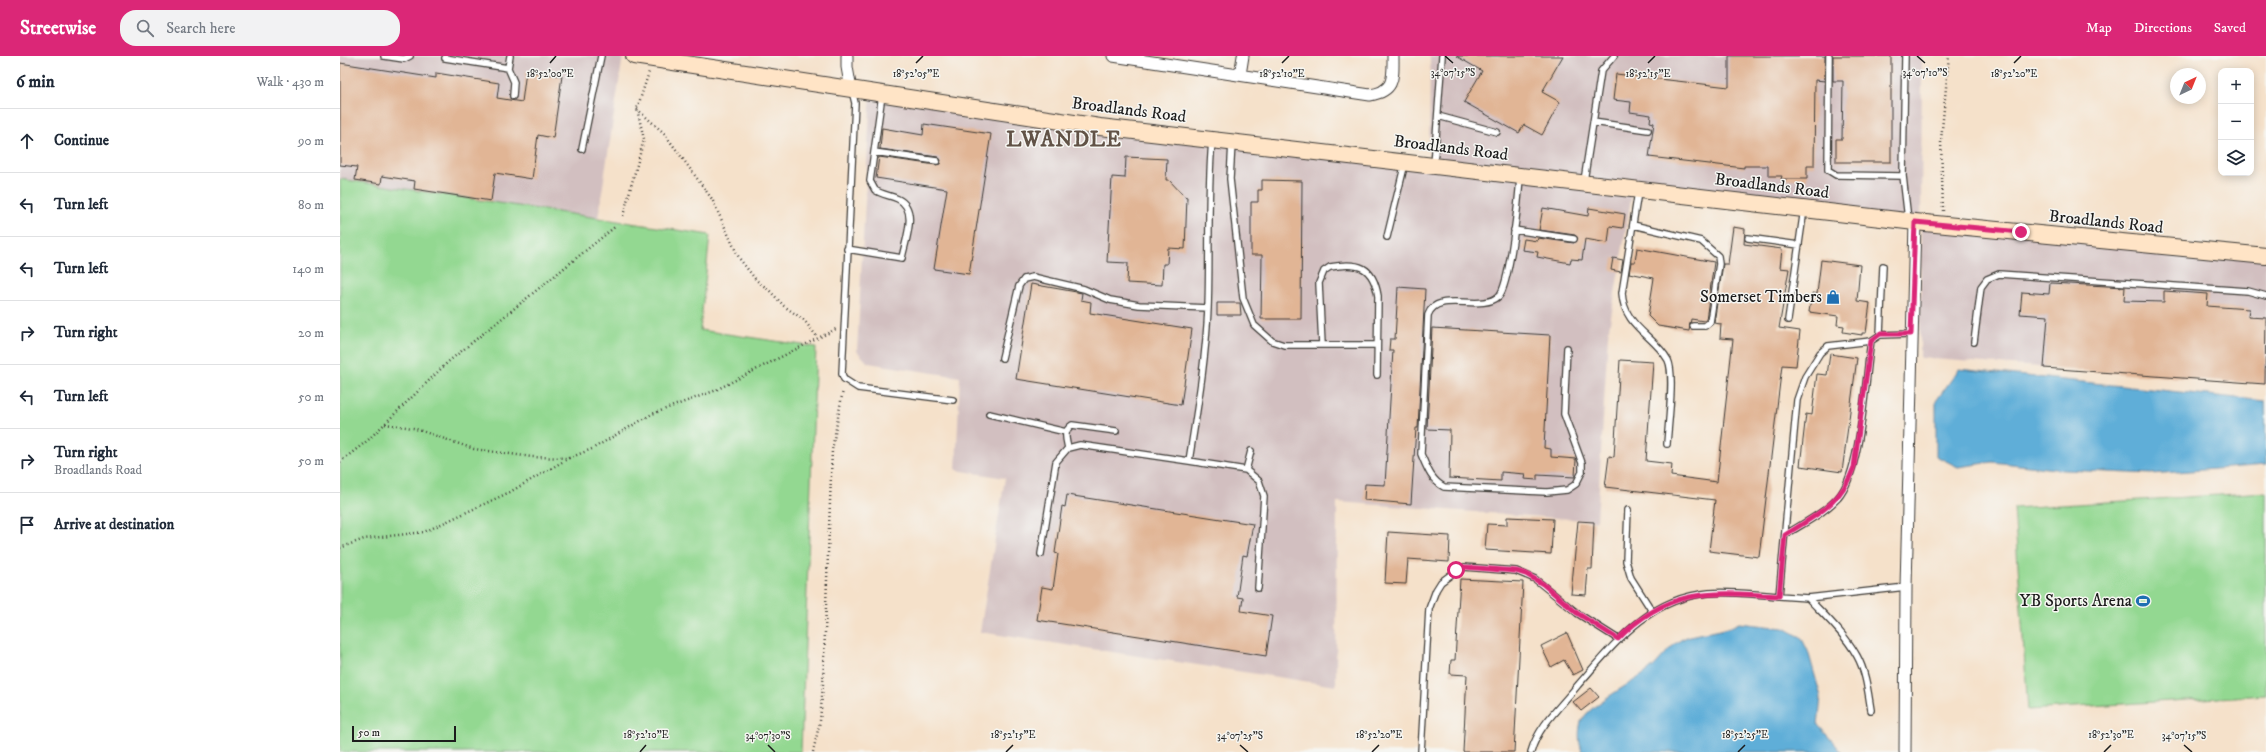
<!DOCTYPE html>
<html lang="en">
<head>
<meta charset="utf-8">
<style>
  :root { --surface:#fff; --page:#f2f2f3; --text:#1f2937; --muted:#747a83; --line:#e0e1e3; --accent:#db2777 }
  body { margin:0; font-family:"IM FELL DW Pica",serif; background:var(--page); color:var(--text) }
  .controls { position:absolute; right:12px; top:12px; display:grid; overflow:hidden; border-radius:8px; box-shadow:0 2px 10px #0003 }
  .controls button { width:36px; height:36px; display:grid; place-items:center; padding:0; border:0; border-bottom:1px solid var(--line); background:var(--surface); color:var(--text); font:20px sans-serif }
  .compass { position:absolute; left:1830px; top:12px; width:36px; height:36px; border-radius:50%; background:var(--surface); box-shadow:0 2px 10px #0003; rotate:43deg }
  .scale { position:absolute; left:12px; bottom:10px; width:104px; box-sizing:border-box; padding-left:4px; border:2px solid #1c1c1c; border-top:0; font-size:11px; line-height:14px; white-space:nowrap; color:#1c1c1c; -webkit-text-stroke:3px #f6f6f2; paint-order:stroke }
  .stop { position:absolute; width:12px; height:12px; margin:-9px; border:3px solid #db2777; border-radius:50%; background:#fff }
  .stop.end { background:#db2777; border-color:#fff; box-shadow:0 1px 4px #0008 }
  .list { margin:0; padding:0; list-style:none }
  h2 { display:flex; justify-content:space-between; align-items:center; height:52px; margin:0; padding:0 16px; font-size:17px }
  h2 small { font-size:13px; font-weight:400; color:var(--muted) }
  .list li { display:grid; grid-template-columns:26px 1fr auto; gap:12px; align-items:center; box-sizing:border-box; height:64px; padding:0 16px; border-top:1px solid var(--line) }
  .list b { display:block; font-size:15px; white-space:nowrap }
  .list p { margin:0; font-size:13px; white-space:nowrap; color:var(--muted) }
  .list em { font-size:13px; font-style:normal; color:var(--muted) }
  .icon { flex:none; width:22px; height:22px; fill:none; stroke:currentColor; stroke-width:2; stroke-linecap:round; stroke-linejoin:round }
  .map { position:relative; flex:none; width:1926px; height:696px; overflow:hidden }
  header { display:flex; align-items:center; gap:24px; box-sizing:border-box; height:56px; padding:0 20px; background:var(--accent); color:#fff }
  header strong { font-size:19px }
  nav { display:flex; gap:22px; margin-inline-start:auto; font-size:14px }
  .search { width:280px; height:36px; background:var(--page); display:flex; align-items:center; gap:10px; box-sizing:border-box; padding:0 14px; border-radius:16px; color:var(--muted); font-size:15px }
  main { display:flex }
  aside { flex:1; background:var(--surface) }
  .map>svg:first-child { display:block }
</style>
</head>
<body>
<header>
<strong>Streetwise</strong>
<div class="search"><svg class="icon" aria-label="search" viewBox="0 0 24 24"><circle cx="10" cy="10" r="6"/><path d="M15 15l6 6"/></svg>Search here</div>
<nav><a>Map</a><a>Directions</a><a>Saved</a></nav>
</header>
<main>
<aside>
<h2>6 min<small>Walk · 430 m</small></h2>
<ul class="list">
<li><svg class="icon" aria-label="ahead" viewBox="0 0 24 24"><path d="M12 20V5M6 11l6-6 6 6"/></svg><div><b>Continue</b></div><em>90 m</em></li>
<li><svg class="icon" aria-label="left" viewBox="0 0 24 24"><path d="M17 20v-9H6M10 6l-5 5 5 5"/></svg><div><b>Turn left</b></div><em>80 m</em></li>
<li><svg class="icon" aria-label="left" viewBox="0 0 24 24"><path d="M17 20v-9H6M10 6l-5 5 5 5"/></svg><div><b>Turn left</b></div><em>140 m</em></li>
<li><svg class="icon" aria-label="right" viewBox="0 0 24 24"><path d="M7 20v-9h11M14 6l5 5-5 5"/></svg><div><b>Turn right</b></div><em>20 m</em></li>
<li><svg class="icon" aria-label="left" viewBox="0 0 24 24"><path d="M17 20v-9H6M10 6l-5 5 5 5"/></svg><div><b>Turn left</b></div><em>50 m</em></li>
<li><svg class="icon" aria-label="right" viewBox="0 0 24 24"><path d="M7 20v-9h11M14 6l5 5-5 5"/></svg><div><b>Turn right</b><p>Broadlands Road</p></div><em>50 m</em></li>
<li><svg class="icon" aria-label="arrive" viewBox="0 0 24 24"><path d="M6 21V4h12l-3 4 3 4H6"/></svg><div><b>Arrive at destination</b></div></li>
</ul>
</aside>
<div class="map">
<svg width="1926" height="696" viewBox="0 0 1926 696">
  <rect width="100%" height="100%" fill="#f6f6f2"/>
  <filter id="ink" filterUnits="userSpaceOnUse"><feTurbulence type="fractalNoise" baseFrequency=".025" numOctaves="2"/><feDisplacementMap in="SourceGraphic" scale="8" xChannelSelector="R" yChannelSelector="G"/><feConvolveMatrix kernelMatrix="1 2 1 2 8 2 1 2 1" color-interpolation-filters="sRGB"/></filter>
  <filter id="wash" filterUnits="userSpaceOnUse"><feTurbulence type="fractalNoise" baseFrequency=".012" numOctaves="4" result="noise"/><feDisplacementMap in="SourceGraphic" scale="16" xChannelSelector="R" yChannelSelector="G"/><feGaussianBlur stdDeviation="0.9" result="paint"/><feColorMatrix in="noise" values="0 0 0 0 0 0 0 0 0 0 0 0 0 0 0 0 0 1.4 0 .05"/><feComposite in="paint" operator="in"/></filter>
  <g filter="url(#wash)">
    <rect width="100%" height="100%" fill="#f5e1ca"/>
    <!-- industrial -->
    <path fill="#d2bfc0" d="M0,0h283l-25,162 -258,-39z
      M1090,0h492l-1,166 345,32v130l-346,-26 1,-136 -288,-35 -25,148 -11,186 -260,-19 -1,184 -356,-54 25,-154 -49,-8 4,-93 -92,-14 -11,-12 14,-261 558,73z"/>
    <!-- green -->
    <path fill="#93d891" stroke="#587a56" d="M0,123l370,56 -10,95 116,17 -15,405h-461z
      M1926,436v203l-238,15 -14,-202z"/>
    <!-- water -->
    <path fill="#5eaed8" stroke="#3d657a" d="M1619,313l306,32 1,64 -115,9 -87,-4 -71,-8 -35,5 -22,-11v-55z
      M1399,567l44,5 18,9 7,14 13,46 -3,28 24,27h-260c-3,-9 -4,-20 -1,-30 6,-16 53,-40 67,-51 14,-10 22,-28 39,-34 18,-6 34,-4 52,-14z"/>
    <g id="blocks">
      <!-- building -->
      <path fill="#e1b595" d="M1116,0h107l-21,36 18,10 -18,33 -18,-10 -5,8 -55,-31 18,-31z
        M1389,0h96v25l-10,-1 -1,86h-7v13h-26l1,-3h-14v-10h-24v2l-95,-11 5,-34 -4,-1 1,-7 -21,-3 1,-10 -18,-2 3,-26 113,13z
        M1493,0h58v106h-55v-23h6l1,-58h-10z
        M0,7l96,15v-5l63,10 -2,15 25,4 4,-31 36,5 -9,62 -15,-3 -6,44 -37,-6 -4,28 -77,-12 1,-8 -33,-5 -1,8 -26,-4 2,-13 -17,-2z
        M584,68l67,10 -22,140 -35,-5 13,-80 -71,-11 3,-21 57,8 4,-1 1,-4 -3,-3 -58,-8 2,-21 41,7z
        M786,101l41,2 -1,21h3l15,16 3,1 -2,52 -17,-1 -1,16h-4l-1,21 -35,-2 1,-20 -21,-1 5,-85 13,1z
        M922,124l40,1 -1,138h-40l1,-64h-11v-53h7v-12h4z
        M1203,152l45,8 1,-8 36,6 -2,14 -13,-2 -2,17 -23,-4 -3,21 -11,-1 -1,4 -33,-6 1,-5 -16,-2 2,-11 13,2 1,-3 36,5 4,-4 -3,-4 -36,-5z
        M1393,171l12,2 -1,15 38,5 -2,19 9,1 -10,59 21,3 -4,35 -14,-1 -23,192 -50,-6 6,-51 -110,-13 4,-31 5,1 6,-97 33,2 -7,99 26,3 -1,12 46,6 16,-143 -13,-1 1,-14 -7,-1 9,-59h5z
        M1297,192l77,14 -8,58 -2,1 -13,-2 -2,12 -31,-5 -10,-10 6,-38 -25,-5 2,-11h4z
        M1273,202l10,2 -2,12 -10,-2z
        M1481,204l39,5 -3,36 13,2 -4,30h-4v2l-19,-3 1,-6 -7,-1 1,-9 -29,-4 3,-19 5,1z
        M1710,227l75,4 -1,14 40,1v-11l44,3 -1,12 42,3 -1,8 18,1 -1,66 -221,-16 4,-52 -28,-2 2,-22 27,2z
        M691,228l51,9 -1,7 10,2 -1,11 102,16 -11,76 -165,-26z
        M1058,231l27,2 -7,139h-2l-5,76 -47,-4 1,-16 20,1 8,-135h-4l1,-11h5z
        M877,247h23l1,12h-24z
        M1092,272l118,7 -6,113 7,1v8l25,2 -1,18 -38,-2v5l-13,-1 1,-5 -24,-2v9l-52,-3 1,-48 -23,-1z
        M1490,298l27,4 -15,114 -42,-6 6,-52 6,1 5,-41 10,1z
        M727,439l186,29 -6,32 -4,-1 -6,42 6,1 -2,13 31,5 -6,40 -229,-36 5,-33 11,2 5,-35 -3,-1 7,-47 3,1z
        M1167,461l46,2 -2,35 -66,-4 2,-26 20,1z
        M1238,465l16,1 -2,47h-4l-2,26 -15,-1z
        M1048,476l62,4 -1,26 -41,-3 -2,25 -21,-1z
        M1120,523l63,3 -9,170h-51l4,-77 -17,-1 1,-14h4z
        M1227,577l16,37 -10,5 -9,-15 -13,7 -10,-21z
        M1251,632l8,9 -18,14 -8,-9z"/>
    </g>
  </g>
  <g filter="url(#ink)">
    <use href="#blocks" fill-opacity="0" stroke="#3d3a36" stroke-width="1"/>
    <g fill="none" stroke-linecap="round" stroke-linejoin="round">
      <defs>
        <path id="lane" d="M44,0l20,3 6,-3
          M1489,0l-1,114 8,5 67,1
          M1565,0l-2,120 5,43
          M105,2l63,10 2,-12
          M168,12l6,14 -1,14
          M512,35l3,12 -13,271 2,5 14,9 95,12
          M1098,60l59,16
          M1253,66l55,8
          M872,85c-5,55 -2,111 -4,167 -2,51 -11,102 -19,153l57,9 13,11 5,15 -6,92
          M892,87l-2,36 13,119 11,27 18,16 12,4h92
          M242,93l19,-93
          M534,96l63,9
          M1094,109l8,-109
          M1180,120c-1,20 -10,108 -21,120 -18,17 -62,-7 -71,19l-7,139c6,14 10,26 23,33l103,5 20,-2 9,-6 6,-12v-9l-18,-49 3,-66
          M1244,125l17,-110 13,-15
          M1298,136l-16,101c2,34 32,42 46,67 7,14 0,66 -1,84
          M1293,169l68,16 17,15 1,8 -9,58 -5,4h-12
          M1174,174l60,9
          M1047,181l18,-74
          M1408,182l51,7
          M507,193l55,9c3,-17 17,-49 -4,-59 -8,-4 -16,-4 -23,-9l-5,-9 12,-86
          M1448,264l16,-111
          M1540,279l3,-69
          M1634,286l7,-55 6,-8 12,-5 249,17 18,5
          M982,289l-3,-62 5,-12 6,-4c29,-5 43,-1 48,29l-1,79
          M662,302l17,-72 5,-7 9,-2 51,12 26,11 29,5 69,3
          M649,358l77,18
          M728,392c-2,-9 -5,-17 4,-23l44,6
          M906,414l5,-19
          M1288,454l-2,51 5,17 21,33
          M1445,479c17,-11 38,-21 53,-37 24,-27 27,-119 33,-157
          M701,498l15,-92 12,-14 12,-3 109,16
          M1439,540l29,2 98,-11
          M1468,542c17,18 37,36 49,58 9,16 11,36 14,54
          M1081,696l8,-143 7,-19 5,-8 15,-11 8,-4 52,4 19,8 42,34 41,26
          M1191,696c7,-26 30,-46 47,-67 37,-42 71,-87 131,-92 23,-2 47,2 70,3l18,-196 8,-23 15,-24 8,-7 43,-5 9,-6 31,-1"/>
        <path id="street" d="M507,0v11l4,23
          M773,0l257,39c25,-4 23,-17 23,-39
          M900,19l3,-19
          M1565,696l1,-165 9,-365"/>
        <path id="secondary" d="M294,0l466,71 815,95 351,34"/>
      </defs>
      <!-- lane casing -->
      <use href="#lane" stroke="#3d3a36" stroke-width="8"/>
      <!-- street casing -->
      <use href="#street" stroke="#3d3a36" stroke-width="13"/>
      <!-- secondary casing -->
      <use href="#secondary" stroke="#3d3a36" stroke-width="18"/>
      <!-- path -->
      <path stroke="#3d3a36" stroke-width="2.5" stroke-dasharray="1 3" stroke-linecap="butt" d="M297,53l27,24 48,66 27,59 17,22 13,10 15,16 20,14 14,18
        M1603,155l-2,-71 8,-84
        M283,160l21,-77 -7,-30 12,-37
        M45,368l28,4 61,21 58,8 37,1 23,-9 60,-35 62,-23 122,-62
        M0,406l27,-21 81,-79 168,-136
        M0,492l24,-9 60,-7 86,-40 59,-34
        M473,696l7,-31 3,-37 9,-234 11,-60"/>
      <!-- lane -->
      <use href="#lane" stroke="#fff" stroke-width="5.5"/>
      <!-- street -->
      <use href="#street" stroke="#fff" stroke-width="11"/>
      <!-- secondary -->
      <use href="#secondary" stroke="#ffe4c6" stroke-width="16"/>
    </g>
  </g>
  <g fill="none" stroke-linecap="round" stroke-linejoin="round" filter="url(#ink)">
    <!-- route -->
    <path stroke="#db2777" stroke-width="5" d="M1116,514l8,-3 52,4 10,3 17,10 34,29 41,26c51,-52 93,-47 161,-43l6,-61c31,-20 56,-31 69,-68l17,-126 9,-7h31l4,-112 106,10"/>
  </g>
  <!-- ticks -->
  <path fill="none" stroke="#1c1c1c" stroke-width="1.5" d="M1105,0l8,7M1577,0l8,7M210,7l6,-7M576,7l7,-7M942,7l7,-7M1308,7l7,-7M1674,7l7,-7M428,689l7,7M900,689l8,7M1844,689l8,7M300,696l6,-7M666,696l7,-7M1032,696l7,-7M1398,696l7,-7M1764,696l7,-7"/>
  <!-- icons -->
  <defs>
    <symbol id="shop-bare" viewBox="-9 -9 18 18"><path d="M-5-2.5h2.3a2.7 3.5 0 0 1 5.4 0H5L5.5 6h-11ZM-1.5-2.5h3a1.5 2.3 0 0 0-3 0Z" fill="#1f6fb2" stroke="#f6f6f2" stroke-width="2.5" paint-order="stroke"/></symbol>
    <symbol id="stadium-bare" viewBox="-9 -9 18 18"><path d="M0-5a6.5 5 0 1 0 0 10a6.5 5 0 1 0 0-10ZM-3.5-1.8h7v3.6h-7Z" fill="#1f6fb2" stroke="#f6f6f2" stroke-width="2.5" paint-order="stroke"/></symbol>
  </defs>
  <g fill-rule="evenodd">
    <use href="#shop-bare" x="1483" y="231" width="20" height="20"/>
    <use href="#stadium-bare" x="1793" y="535" width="20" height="20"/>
  </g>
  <g text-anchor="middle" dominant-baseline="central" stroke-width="3" stroke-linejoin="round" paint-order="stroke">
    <!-- street labels -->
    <g font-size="17" fill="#1c1c1c" stroke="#f6f6f2">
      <text transform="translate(789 54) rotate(7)">Broadlands Road</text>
      <text transform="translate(1111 92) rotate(7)">Broadlands Road</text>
      <text transform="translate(1432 130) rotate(7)">Broadlands Road</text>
      <text transform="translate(1766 166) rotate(6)">Broadlands Road</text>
    </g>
    <!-- poi labels -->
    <g font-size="17" fill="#1c1c1c" stroke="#f6f6f2" text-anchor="end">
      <text x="1482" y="241">Somerset Timbers</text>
      <text x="1792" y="545">YB Sports Arena</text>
    </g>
    <!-- district labels -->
    <g font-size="21" font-weight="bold" letter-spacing="1" fill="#615246" stroke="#f6f6f2">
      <text x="724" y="84">LWANDLE</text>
    </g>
  </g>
  <g font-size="10" text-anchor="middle" fill="#1c1c1c" stroke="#f6f6f2" stroke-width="3" stroke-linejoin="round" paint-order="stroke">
    <text x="1585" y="20">34°07'10"S</text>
    <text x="1113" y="20">34°07'15"S</text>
    <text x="210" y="21">18°52'00"E</text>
    <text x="942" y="21">18°52'10"E</text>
    <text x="1308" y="21">18°52'15"E</text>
    <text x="1674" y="21">18°52'20"E</text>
    <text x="576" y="21">18°52'05"E</text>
    <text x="306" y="682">18°52'10"E</text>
    <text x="673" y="682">18°52'15"E</text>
    <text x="1039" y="682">18°52'20"E</text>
    <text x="1405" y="682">18°52'25"E</text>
    <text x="1771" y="682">18°52'30"E</text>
    <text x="428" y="683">34°07'30"S</text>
    <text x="900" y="683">34°07'25"S</text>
    <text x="1844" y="683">34°07'15"S</text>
  </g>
</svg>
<div class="controls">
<button>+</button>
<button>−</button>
<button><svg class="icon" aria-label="layers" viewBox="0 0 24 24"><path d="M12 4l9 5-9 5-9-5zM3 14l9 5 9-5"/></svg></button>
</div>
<svg class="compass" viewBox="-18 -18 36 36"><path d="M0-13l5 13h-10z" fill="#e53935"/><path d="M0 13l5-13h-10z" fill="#747a83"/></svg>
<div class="scale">50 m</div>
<div class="stop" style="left:1116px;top:514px"></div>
<div class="stop end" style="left:1681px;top:176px"></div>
</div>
</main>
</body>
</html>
